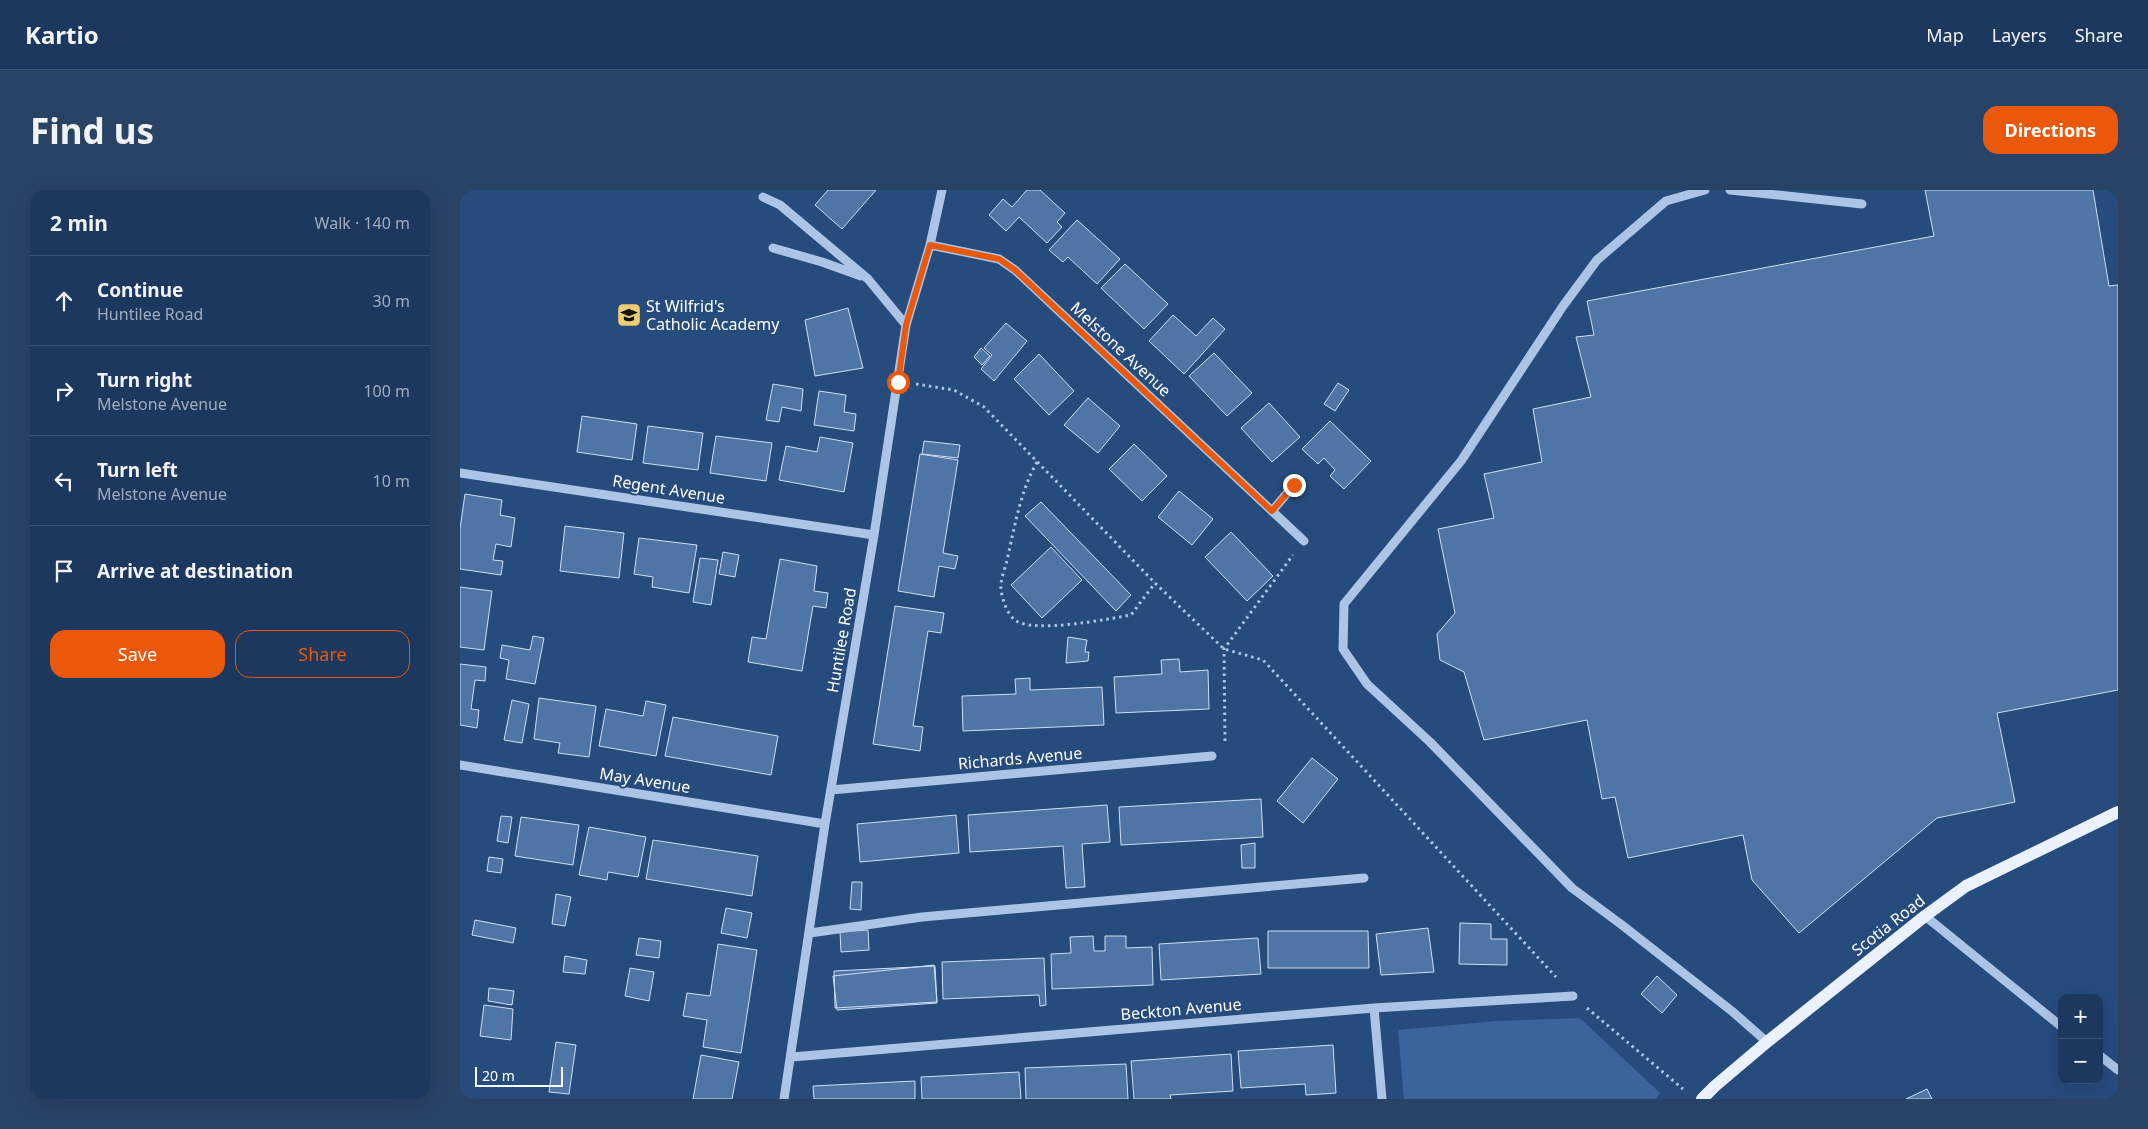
<!DOCTYPE html>
<html lang="en">
<head>
<meta charset="utf-8">
<style>
  :root { --surface:#1c385e; --page:#294367; --text:#f1f3f6; --muted:#a0acbc; --line:#3a5273; --accent:#ea580c }
  body { margin:0; font-family:"Noto Sans",sans-serif; background:var(--page); color:var(--text) }
  .controls { position:absolute; right:15px; bottom:15px; display:grid; overflow:hidden; border-radius:10px; box-shadow:0 5px 20px #0002 }
  .controls button { width:45px; height:45px; display:grid; place-items:center; padding:0; border:0; border-bottom:1px solid var(--line); background:var(--surface); color:var(--text); font:25px sans-serif }
  .scale { position:absolute; left:15px; bottom:12px; width:88px; box-sizing:border-box; padding-left:5px; border:2px solid #fff; border-top:0; font-size:14px; line-height:18px; white-space:nowrap; color:#fff; -webkit-text-stroke:4px #264b7d; paint-order:stroke }
  .stop { position:absolute; width:15px; height:15px; margin:-11px; border:4px solid #ea580c; border-radius:50%; background:#fff }
  .stop.end { background:#ea580c; border-color:#fff; box-shadow:0 1px 5px #0008 }
  .list { margin:0; padding:0; list-style:none }
  h2 { display:flex; justify-content:space-between; align-items:center; height:65px; margin:0; padding:0 20px; font-size:21px }
  h2 small { font-size:16px; font-weight:400; color:var(--muted) }
  .list li { display:grid; grid-template-columns:32px 1fr auto; gap:15px; align-items:center; box-sizing:border-box; height:90px; padding:0 20px; border-top:1px solid var(--line) }
  .list b { display:block; font-size:19px; white-space:nowrap }
  .list p { margin:0; font-size:16px; white-space:nowrap; color:var(--muted) }
  .list em { font-size:16px; font-style:normal; color:var(--muted) }
  .actions { display:flex; gap:10px; padding:15px 20px }
  .actions a { flex:1; padding:11px 0; border:1px solid var(--accent); border-radius:15px; text-align:center; font-size:18px; color:var(--accent) }
  .actions .main { background:var(--accent); color:#fff }
  .icon { flex:none; width:28px; height:28px; fill:none; stroke:currentColor; stroke-width:2; stroke-linecap:round; stroke-linejoin:round }
  .map { position:relative; flex:none; width:1658px; height:909px; overflow:hidden; border-radius:15px }
  header { display:flex; align-items:center; gap:30px; box-sizing:border-box; height:70px; padding:0 25px; background:var(--surface); border-bottom:1px solid var(--line) }
  header strong { font-size:24px }
  nav { display:flex; gap:28px; margin-inline-start:auto; font-size:18px }
  .intro { display:flex; align-items:center; justify-content:space-between; box-sizing:border-box; height:120px; padding:0 30px }
  h1 { margin:0; font-size:35px }
  .button { padding:12px 22px; border-radius:15px; background:var(--accent); color:#fff; font-size:18px; font-weight:700 }
  main { display:flex; gap:30px; padding:0 30px }
  aside { flex:1; background:var(--surface); border-radius:15px; box-shadow:0 5px 20px #0002 }
  .map>svg:first-child { display:block }
</style>
</head>
<body>
<header>
<strong>Kartio</strong>
<nav><a>Map</a><a>Layers</a><a>Share</a></nav>
</header>
<div class="intro"><h1>Find us</h1><a class="button">Directions</a></div>
<main>
<aside>
<h2>2 min<small>Walk · 140 m</small></h2>
<ul class="list">
<li><svg class="icon" aria-label="ahead" viewBox="0 0 24 24"><path d="M12 20V5M6 11l6-6 6 6"/></svg><div><b>Continue</b><p>Huntilee Road</p></div><em>30 m</em></li>
<li><svg class="icon" aria-label="right" viewBox="0 0 24 24"><path d="M7 20v-9h11M14 6l5 5-5 5"/></svg><div><b>Turn right</b><p>Melstone Avenue</p></div><em>100 m</em></li>
<li><svg class="icon" aria-label="left" viewBox="0 0 24 24"><path d="M17 20v-9H6M10 6l-5 5 5 5"/></svg><div><b>Turn left</b><p>Melstone Avenue</p></div><em>10 m</em></li>
<li><svg class="icon" aria-label="arrive" viewBox="0 0 24 24"><path d="M6 21V4h12l-3 4 3 4H6"/></svg><div><b>Arrive at destination</b></div></li>
</ul>
<div class="actions"><a class="main">Save</a><a>Share</a></div>
</aside>
<div class="map">
<svg width="1658" height="909" viewBox="0 0 1658 909">
  <rect width="100%" height="100%" fill="#264b7d"/>
  <!-- green -->
  <path fill="#3a649b" d="M1120,828l80,75 -4,6h-252l-6,-69 99,-9z"/>
  <!-- building -->
  <path fill="#4f74a6" stroke="#cfdff4" d="M368,0h48l-34,39 -27,-24z
    M567,0h13l25,23 -8,9 5,5 -15,16 -28,-26 -13,14 -17,-16 14,-16 9,8z
    M1465,0h168l16,96 9,-1v405l-121,23 18,89 -78,16 -138,115 -47,-53 -9,-45 -115,23 -13,-61 -13,2 -15,-79 -103,20 -20,-68 -24,-12 -3,-26 18,-21 -17,-84 56,-11 -10,-44 58,-12 -9,-53 58,-12 -15,-60 18,-2 -7,-34 347,-65z
    M617,30l43,39 -23,25 -29,-27 -5,5 -14,-12z
    M665,74l43,40 -24,25 -43,-41z
    M388,118l15,60 -48,8 -10,-56z
    M713,125l23,21 17,-18 12,11 -41,45 -35,-33z
    M546,133l21,18 -33,40 -13,-12 11,-14 -8,-7z
    M521,158l9,8 -8,9 -8,-8z
    M754,163l38,40 -25,23 -38,-40z
    M579,164l35,37 -25,24 -35,-36z
    M878,193l11,7 -14,21 -11,-7z
    M313,194l30,5 -2,22 -19,-4 -3,15 -13,-2z
    M359,201l27,4 -2,17 12,2 -2,17 -40,-6z
    M628,208l32,28 -22,27 -34,-28z
    M809,213l31,34 -28,25 -31,-34z
    M122,226l55,8 -5,36 -55,-8z
    M870,231l41,40 -27,28 -14,-13 5,-6 -11,-12 -6,6 -16,-15z
    M188,236l55,7 -5,37 -55,-7z
    M256,246l56,7 -6,38 -56,-8z
    M360,247l33,6 -9,49 -65,-12 7,-34 31,6z
    M464,251l36,4 -2,13 -36,-4z
    M674,254l33,32 -25,25 -33,-32z
    M460,264l38,6 -15,93 15,3 -3,13 -16,-3 -5,31 -36,-6z
    M719,301l34,28 -21,26 -34,-28z
    M5,304l37,6 -2,15 15,3 -4,29 -15,-3 -3,16 10,1 -2,14 -41,-6v-40z
    M581,312l90,93 -15,16 -91,-95z
    M105,336l59,7 -5,45 -59,-7z
    M771,342l42,44 -26,25 -42,-44z
    M179,348l58,7 -8,48 -37,-6 1,-10 -19,-3z
    M591,357l31,33 -40,38 -31,-33z
    M263,362l16,3 -4,22 -16,-3z
    M240,368l18,2 -7,45 -18,-3z
    M320,369l37,7 -3,25 14,2 -2,15 -13,-2 -11,65 -54,-9 4,-25 14,2z
    M0,397l32,4 -8,59 -24,-3z
    M435,416l49,7 -3,20 -13,-2 -15,95 10,1 -3,24 -47,-7z
    M73,446l11,2 -9,46 -29,-5 3,-19 -9,-2 2,-13 28,5z
    M608,447l19,3 -2,12h4l-1,9 -22,2z
    M719,469l1,13 28,-2 1,39 -93,4 -2,-36 48,-3 -1,-14z
    M0,474l26,3 -1,14 -10,-1 -4,29 8,1 -2,18 -17,-3z
    M570,488v12l72,-3 2,38 -141,6 -1,-35 54,-2 -1,-15z
    M79,508l57,8 -7,51 -31,-4 2,-10 -26,-4z
    M52,510l17,4 -7,39 -18,-3z
    M186,511l20,4 -10,51 -57,-10 7,-37 37,7z
    M213,527l105,19 -7,39 -106,-19z
    M852,568l26,21 -35,44 -26,-22z
    M801,609l2,38 -142,8 -2,-38z
    M647,615l3,37 -28,2 3,43 -19,1 -3,-42 -93,6 -2,-37z
    M496,625l3,38 -99,9 -3,-38z
    M41,626l11,1 -4,26 -11,-2z
    M61,627l58,8 -6,40 -58,-9z
    M129,637l57,10 -8,40 -30,-5 -1,8 -28,-5z
    M193,650l105,16 -6,40 -106,-17z
    M795,653v25h-13l-1,-23z
    M29,667l14,2 -2,14 -14,-2z
    M392,692h10l-1,28 -11,-1z
    M96,704l15,3 -6,29 -13,-2z
    M266,718l26,5 -5,25 -26,-5z
    M15,730l41,8 -3,15 -41,-8z
    M1000,733l31,1v15h16v26l-48,-1z
    M968,738l6,44 -53,3 -5,-41z
    M408,740l1,20 -28,2 -1,-20z
    M808,741h100l1,37h-101z
    M633,746l1,15h11v-15h21v12l26,-1 1,38 -101,4 -1,-35 20,-1 -1,-16z
    M179,748l22,3 -2,17 -23,-3z
    M798,748l3,36 -100,6 -2,-36z
    M258,754l39,6 -16,103 -38,-6 4,-27 -24,-4 4,-23 23,3z
    M105,766l22,4 -2,14 -22,-2z
    M584,768l2,47 -6,1 -1,-11 -96,4 -1,-37z
    M474,775l3,38 -100,7 -4,-34z
    M475,776l2,36 -102,6 -1,-37z
    M170,778l24,4 -5,29 -24,-5z
    M1197,786l20,19 -15,18 -21,-19z
    M29,798l25,3 -2,14 -24,-4z
    M24,815l29,4 -2,31 -31,-4z
    M96,852l20,3 -7,49 -20,-2z
    M873,855l3,48 -30,2 -1,-11 -64,4 -3,-37z
    M771,864l2,37 -63,4 1,4h-37l-3,-38z
    M241,865l38,7 -7,37h-39z
    M666,874l2,35h-102l-1,-31z
    M559,882l2,27h-99l-1,-22z
    M455,891v18h-101l-1,-13z
    M1467,899l5,10h-26z"/>
  <g fill="none" stroke-linecap="round" stroke-linejoin="round">
    <!-- path -->
    <path stroke="#acc4e5" stroke-width="3" stroke-dasharray="2.5 4" stroke-linecap="butt" d="M456,194l38,6 30,17 171,176 69,66 39,11 293,317
      M577,272c-17,30 -22,64 -30,98 -2,9 -7,20 -6,29 1,10 6,25 14,31 17,14 93,-1 116,-5l24,-32
      M765,551l-1,-92 69,-94
      M1127,818l96,81"/>
    <!-- minor -->
    <path stroke="#acc4e5" stroke-width="9" d="M1245,0l-39,11 -69,59 -34,46 -102,155 -117,143 -1,45 24,35 63,58 142,146 50,37 111,87 34,30
      M1270,0l132,14
      M303,7l17,8 88,74 38,46
      M470,55l69,14 16,11 289,271
      M313,58l49,14 39,14
      M0,283l414,62
      M812,321l22,-26
      M0,575l365,59
      M371,600l381,-34
      M1465,726l137,111
      M350,743l112,-16 442,-39
      M914,818l8,91
      M1639,865l19,15
      M332,867l582,-49 199,-12
      M324,909l41,-275 49,-289 32,-210 24,-80 12,-55"/>
    <!-- major -->
    <path stroke="#ecf2fd" stroke-width="12" d="M1242,909l13,-13 52,-44 158,-126 41,-30 152,-74"/>
  </g>
  <g fill="none" stroke-linecap="round" stroke-linejoin="round">
    <!-- route -->
    <path stroke="#ea580c" stroke-width="6" d="M438,192l8,-57 24,-80 69,14 16,11 257,241 22,-26"/>
  </g>
  <!-- icons -->
  <defs>
    <symbol id="school-square" viewBox="-11 -11 22 22"><rect x="-9" y="-9" width="18" height="18" rx="4" fill="#eecc71" stroke="#264b7d"/><path d="M0-5L7-2L0 1L-7-2ZM-4 1L0 2.5L4 1V4Q0 6-4 4Z" fill="#111"/></symbol>
  </defs>
  <g fill-rule="evenodd">
    <use href="#school-square" x="155" y="111" width="28" height="28"/>
  </g>
  <g text-anchor="middle" dominant-baseline="central" stroke-width="4" stroke-linejoin="round" paint-order="stroke">
    <!-- poi labels -->
    <g font-size="16" fill="#fff" stroke="#264b7d" text-anchor="start">
      <text x="186" y="116">St Wilfrid's<tspan x="186" dy="18">Catholic Academy</tspan></text>
    </g>
    <!-- street labels -->
    <g font-size="16" fill="#fff" stroke="#264b7d">
      <text transform="translate(661 159) rotate(43)">Melstone Avenue</text>
      <text transform="translate(209 299) rotate(9)">Regent Avenue</text>
      <text transform="translate(381 450) rotate(-80)">Huntilee Road</text>
      <text transform="translate(560 568) rotate(-5)">Richards Avenue</text>
      <text transform="translate(185 590) rotate(9)">May Avenue</text>
      <text transform="translate(1428 735) rotate(-38)">Scotia Road</text>
      <text transform="translate(721 819) rotate(-5)">Beckton Avenue</text>
    </g>
  </g>
</svg>
<div class="controls">
<button>+</button>
<button>−</button>
</div>
<div class="scale">20 m</div>
<div class="stop" style="left:438px;top:192px"></div>
<div class="stop end" style="left:834px;top:295px"></div>
</div>
</main>
</body>
</html>
